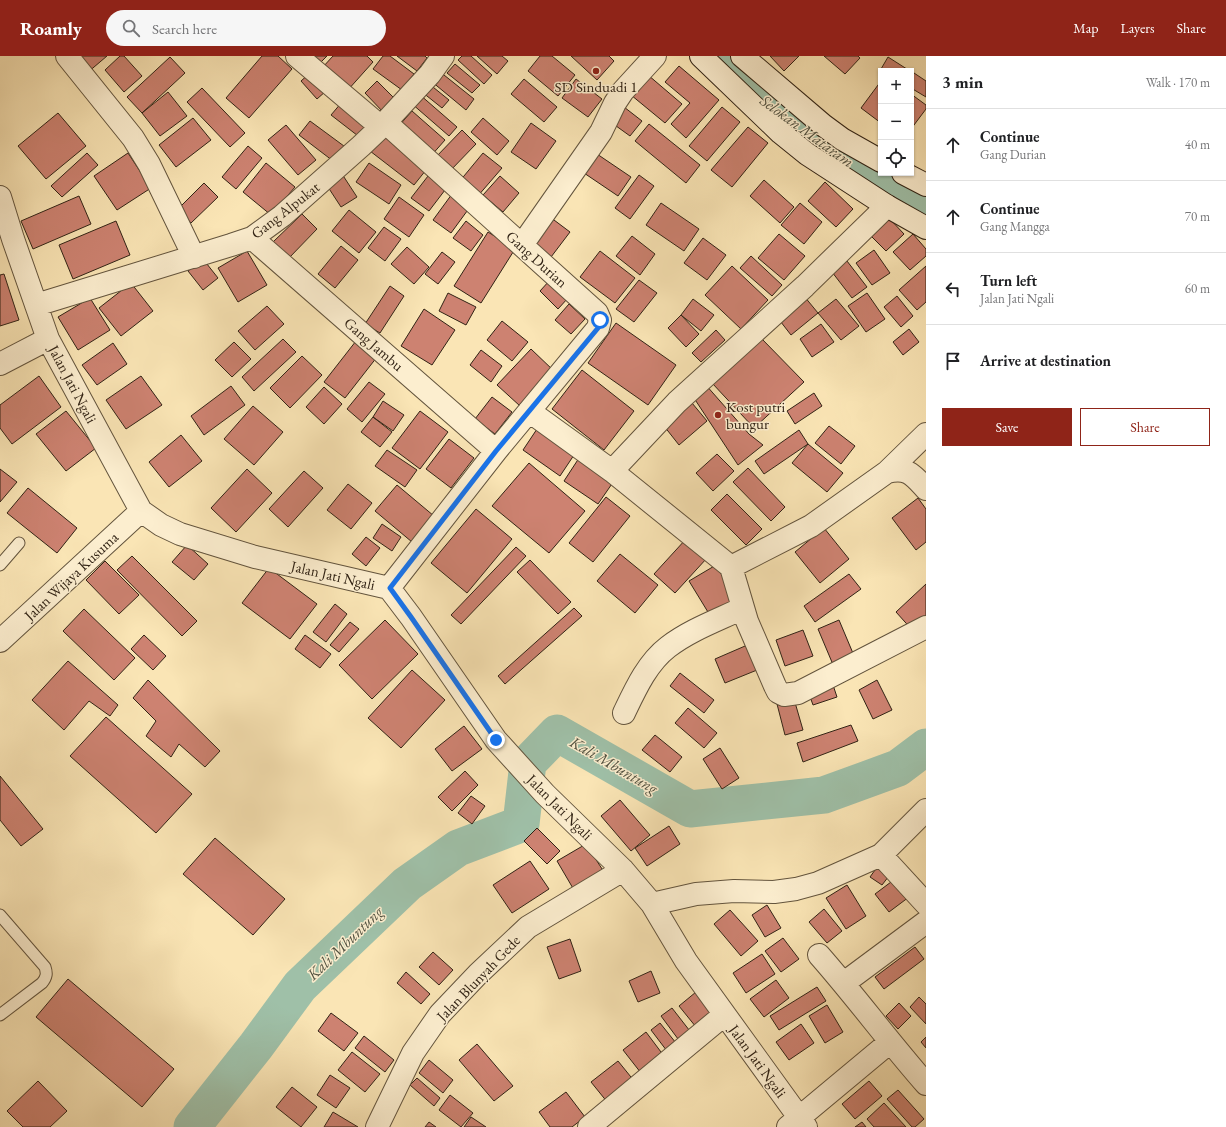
<!DOCTYPE html>
<html lang="en">
<head>
<meta charset="utf-8">
<style>
  :root { --surface:#fff; --page:#f6f6f6; --text:#202124; --muted:#757577; --line:#e0e0e0; --accent:#8f2418 }
  body { margin:0; font-family:"EB Garamond",serif; background:var(--page); color:var(--text) }
  .controls { position:absolute; right:12px; top:12px; display:grid; overflow:hidden; border-radius:0px; box-shadow:0 1px 3px #0004 }
  .controls button { width:36px; height:36px; display:grid; place-items:center; padding:0; border:0; border-bottom:1px solid var(--line); background:var(--surface); color:var(--text); font:20px sans-serif }
  .stop { position:absolute; width:12px; height:12px; margin:-9px; border:3px solid #1a73e8; border-radius:50%; background:#fff }
  .stop.end { background:#1a73e8; border-color:#fff; box-shadow:0 1px 4px #0008 }
  .list { margin:0; padding:0; list-style:none }
  h2 { display:flex; justify-content:space-between; align-items:center; height:52px; margin:0; padding:0 16px; font-size:17px }
  h2 small { font-size:13px; font-weight:400; color:var(--muted) }
  .list li { display:grid; grid-template-columns:26px 1fr auto; gap:12px; align-items:center; box-sizing:border-box; height:72px; padding:0 16px; border-top:1px solid var(--line) }
  .list b { display:block; font-size:15px; white-space:nowrap }
  .list p { margin:0; font-size:13px; white-space:nowrap; color:var(--muted) }
  .list em { font-size:13px; font-style:normal; color:var(--muted) }
  .actions { display:flex; gap:8px; padding:12px 16px }
  .actions a { flex:1; padding:9px 0; border:1px solid var(--accent); border-radius:0px; text-align:center; font-size:14px; color:var(--accent) }
  .actions .main { background:var(--accent); color:#fff }
  .icon { flex:none; width:22px; height:22px; fill:none; stroke:currentColor; stroke-width:2; stroke-linecap:round; stroke-linejoin:round }
  .map { position:relative; flex:none; width:926px; height:1071px; overflow:hidden }
  header { display:flex; align-items:center; gap:24px; box-sizing:border-box; height:56px; padding:0 20px; background:var(--accent); color:#fff }
  header strong { font-size:19px }
  nav { display:flex; gap:22px; margin-inline-start:auto; font-size:14px }
  .search { width:280px; height:36px; background:var(--page); display:flex; align-items:center; gap:10px; box-sizing:border-box; padding:0 14px; border-radius:22px; color:var(--muted); font-size:15px }
  main { display:flex }
  aside { flex:1; background:var(--surface) }
  .map>svg:first-child { display:block }
</style>
</head>
<body>
<header>
<strong>Roamly</strong>
<div class="search"><svg class="icon" aria-label="search" viewBox="0 0 24 24"><circle cx="10" cy="10" r="6"/><path d="M15 15l6 6"/></svg>Search here</div>
<nav><a>Map</a><a>Layers</a><a>Share</a></nav>
</header>
<main>
<div class="map">
<svg width="926" height="1071" viewBox="0 0 926 1071">
  <rect width="100%" height="100%" fill="#fae5b5"/>
  <filter id="stains"><feTurbulence type="fractalNoise" baseFrequency=".005" numOctaves="4"/><feColorMatrix values="0 0 0 0 .2 0 0 0 0 .09 0 0 0 0 .02 0 0 0 .5 -.17"/></filter>
  <radialGradient id="worn" r=".72"><stop offset=".6" stop-color="#630" stop-opacity="0"/><stop offset="1" stop-color="#630" stop-opacity=".3"/></radialGradient>
  <g fill="none" stroke-linecap="round" stroke-linejoin="round">
    <!-- canal -->
    <path stroke="#9fc0a8" stroke-width="22" d="M717,0l40,41 75,56 94,54"/>
    <!-- river -->
    <path stroke="#9fc0a8" stroke-width="37" d="M192,1071l64,-81 44,-60 107,-102 51,-36 63,-24 7,-61 29,-30 133,76 134,-14 74,-27 28,-21"/>
  </g>
  <!-- building -->
  <path fill="#cd8271" stroke="#312315" d="M73,0h34l-20,17z
    M120,0h4l18,20 -18,16 -19,-22z
    M262,0h16l14,13 -43,49 -23,-20z
    M312,0h15l-7,7z
    M333,0h34l6,6 -26,29 -25,-23z
    M383,0h7l24,18 -12,16 -29,-21z
    M397,0h28l2,2 -10,13z
    M462,0h9l21,19 -8,9 -26,-24z
    M477,0h25l6,5 -11,13z
    M540,0h12l23,19 -17,21 -30,-25z
    M571,0h38l5,5 -17,19z
    M770,0h29l-15,15z
    M824,0h34l2,2 -15,16z
    M170,1l15,16 -43,40 -15,-16z
    M888,1l22,14h-26l-3,-2z
    M455,8l25,21 -8,8 -25,-20z
    M679,10l40,34 -33,38 -15,-14 19,-21 -25,-21z
    M439,15l35,28 -8,11 -35,-29z
    M911,15l15,10v16l-15,-9z
    M310,17l16,18 -9,8 -16,-18z
    M648,19l34,29 -17,19 -34,-28z
    M524,23l33,28 -13,15 -33,-28z
    M576,23l26,20 -14,18 -26,-19z
    M377,25l19,19 -12,13 -19,-20z
    M881,25v42l-20,-15z
    M428,27l21,17 -7,8 -20,-16z
    M202,32l43,45 -15,14 -43,-45z
    M168,36l19,24 -27,20 -18,-23z
    M419,38l38,33 -8,9 -38,-33z
    M911,38l15,11v4l-15,20z
    M342,46l30,23 -10,14 -31,-24z
    M624,51l18,14 -12,15 -18,-13z
    M722,51l18,15 -33,39 -18,-15z
    M412,55l33,29 -15,17 -33,-29z
    M58,57l28,33 -40,33 -28,-33z
    M193,62l18,22 -35,27 -17,-22z
    M483,62l26,23 -12,14 -26,-23z
    M310,65l38,28 -11,15 -38,-29z
    M531,67l25,18 -20,28 -25,-17z
    M649,68l51,41 -14,18 -51,-42z
    M286,69l30,35 -18,15 -30,-35z
    M748,71l20,16 -36,44 -21,-17z
    M462,74l14,14 -27,28 -14,-14z
    M385,75l45,34 -16,20 -44,-34z
    M248,90l14,12 -26,31 -14,-12z
    M87,97l11,12 -36,32 -11,-11z
    M128,97l23,35 -34,22 -23,-34z
    M483,97l19,15 -25,29 -18,-15z
    M597,98l34,23 -13,19 -34,-23z
    M266,107l29,24 -24,28 -28,-23z
    M369,107l32,22 -12,19 -33,-22z
    M342,118l15,23 -16,10 -15,-23z
    M639,119l15,11 -24,33 -15,-11z
    M428,120l17,14 -16,21 -18,-13z
    M500,120l19,17 -16,19 -20,-17z
    M764,124l30,27 -14,16 -30,-27z
    M825,126l28,27 -17,18 -28,-26z
    M204,127l14,14 -27,26 -13,-14z
    M452,138l18,13 -19,26 -18,-13z
    M79,140l12,28 -58,25 -12,-28z
    M399,141l25,18 -15,22 -25,-18z
    M661,147l38,26 -15,22 -38,-26z
    M800,147l22,19 -18,22 -23,-19z
    M349,154l27,22 -17,21 -27,-22z
    M302,158l15,15 -28,29 -16,-16z
    M550,161l20,15 -22,29 -21,-15z
    M889,162l15,16 -18,17 -15,-15z
    M116,165l14,34 -57,24 -14,-34z
    M466,165l17,14 -12,16 -18,-13z
    M384,171l17,12 -16,22 -17,-13z
    M488,176l27,17 -34,54 -27,-17z
    M779,178l26,22 -21,24 -26,-22z
    M913,178l13,15v7l-16,14 -17,-18z
    M632,180l23,18 -15,21 -24,-19z
    M703,182l23,17 -19,25 -23,-17z
    M341,190l17,14 -23,28 -17,-14z
    M407,191l22,20 -15,17 -23,-20z
    M874,194l16,23 -18,12 -16,-22z
    M247,195l20,34 -29,17 -20,-34z
    M600,195l35,27 -20,25 -35,-26z
    M442,196l13,10 -17,22 -13,-10z
    M751,200l31,29 -10,11 -32,-28z
    M203,203l15,19 -15,12 -15,-19z
    M847,205l20,26 -15,11 -20,-26z
    M732,210l36,34 -27,29 -36,-34z
    M926,210v36l-9,8 -18,-20z
    M4,218l15,46 -19,6v-51z
    M550,224l18,18 -10,11 -18,-18z
    M639,224l18,13 -23,29 -18,-13z
    M131,227l22,28 -32,25 -22,-28z
    M390,230l14,10 -24,37 -15,-9z
    M448,237l28,14 -10,18 -27,-14z
    M867,237l18,26 -19,13 -18,-26z
    M804,240l14,17 -27,22 -14,-18z
    M897,240l16,20 -12,11 -17,-20z
    M90,242l20,32 -32,20 -20,-33z
    M693,243l21,16 -13,16 -20,-16z
    M836,243l23,27 -18,14 -23,-27z
    M569,248l16,15 -14,15 -16,-14z
    M267,250l17,18 -29,26 -17,-19z
    M424,253l31,21 -23,35 -31,-19z
    M681,259l18,19 -13,13 -18,-19z
    M502,265l26,21 -16,19 -25,-21z
    M616,267l60,42 -28,40 -60,-42z
    M821,268l13,18 -22,15 -12,-18z
    M909,273l10,13 -16,13 -10,-13z
    M716,274l9,10 -24,22 -9,-9z
    M761,282l43,44 -50,46 -42,-45z
    M283,283l13,13 -42,39 -12,-14z
    M356,285l21,16 -32,41 -21,-16z
    M234,286l17,17 -19,18 -17,-17z
    M113,287l14,21 -30,21 -15,-20z
    M531,293l23,22 -34,35 -23,-21z
    M481,294l21,16 -11,16 -21,-17z
    M302,300l20,19 -32,33 -20,-20z
    M582,314l52,41 -30,39 -52,-41z
    M39,320l22,31 -49,37 -12,-16v-23z
    M141,320l21,29 -36,24 -20,-29z
    M369,326l16,12 -23,28 -15,-13z
    M705,328l44,50 14,11 -25,20 -46,-70z
    M231,330l14,19 -41,30 -13,-19z
    M324,331l18,17 -18,20 -18,-17z
    M814,337l8,13 -27,18 -8,-13z
    M492,341l20,15 -17,22 -20,-15z
    M383,345l21,14 -11,16 -20,-14z
    M692,347l15,18 -28,24 -15,-19z
    M253,350l30,26 -29,33 -30,-26z
    M66,355l30,37 -30,23 -30,-37z
    M420,355l28,21 -28,37 -28,-21z
    M373,361l19,15 -12,15 -19,-15z
    M541,367l37,26 -18,27 -37,-26z
    M829,370l26,20 -14,18 -26,-21z
    M799,374l9,14 -44,30 -9,-13z
    M181,379l21,26 -33,26 -20,-25z
    M449,383l25,19 -23,30 -25,-19z
    M808,388l35,29 -16,19 -35,-29z
    M387,394l30,20 -12,17 -30,-21z
    M717,398l17,17 -21,20 -17,-18z
    M581,399l35,23 -18,26 -34,-23z
    M529,407l56,48 -36,42 -57,-47z
    M748,412l37,39 -14,14 -38,-39z
    M0,413l17,13 -17,20z
    M247,413l25,24 -36,39 -25,-24z
    M304,415l19,17 -35,39 -19,-18z
    M348,428l24,19 -21,26 -24,-19z
    M397,429l37,31 -22,26 -37,-31z
    M28,432l49,40 -20,25 -50,-40z
    M727,438l35,35 -16,16 -35,-35z
    M606,441l24,19 -37,46 -24,-19z
    M918,442l8,11v33l-10,8 -24,-32z
    M476,453l36,30 -45,54 -36,-30z
    M382,468l19,13 -9,14 -19,-13z
    M824,472l25,31 -29,24 -25,-31z
    M366,481l14,11 -14,18 -14,-12z
    M686,483l21,19 -32,35 -21,-19z
    M187,489l21,19 -14,16 -22,-18z
    M516,491l10,9 -65,68 -10,-9z
    M620,498l38,31 -23,28 -38,-32z
    M132,500l65,65 -15,15 -65,-66z
    M530,504l41,42 -13,12 -41,-42z
    M105,505l34,34 -20,19 -33,-34z
    M716,509l21,36 -26,16 -22,-36z
    M269,512l48,36 -27,35 -48,-36z
    M849,518l12,15 -46,33 -11,-16z
    M926,528v38l-12,10 -18,-20z
    M335,548l12,10 -21,28 -13,-10z
    M574,552l8,8 -77,68 -7,-8z
    M84,553l51,49 -21,22 -51,-49z
    M385,564l33,34 -46,45 -33,-34z
    M839,564l16,38 -21,9 -16,-38z
    M350,566l9,7 -20,23 -9,-7z
    M803,574l10,26 -28,10 -9,-26z
    M144,579l22,21 -13,14 -22,-21z
    M305,579l26,19 -11,14 -25,-19z
    M752,587l10,25 -37,15 -10,-24z
    M68,605l50,44 -8,11 -21,-15 -25,29 -32,-30z
    M412,614l33,30 -44,48 -33,-30z
    M680,617l34,27 -10,13 -34,-27z
    M148,624l72,71 -15,16 -26,-23 -8,13 -25,-21 10,-15 -23,-23z
    M877,624l15,30 -19,9 -14,-29z
    M832,626l5,15 -24,8 -5,-14z
    M794,643l9,31 -18,5 -8,-31z
    M688,652l29,25 -13,15 -29,-25z
    M106,661l86,77 -36,39 -86,-77z
    M851,669l7,16 -55,21 -6,-19z
    M464,670l18,23 -30,22 -17,-22z
    M655,679l27,22 -12,15 -28,-22z
    M720,692l19,30 -17,11 -19,-30z
    M465,715l13,14 -26,26 -14,-14z
    M0,720l43,53 -22,17 -21,-26z
    M471,740l14,10 -13,18 -14,-11z
    M620,744l30,35 -19,16 -30,-35z
    M669,770l11,18 -33,22 -12,-18z
    M537,772l23,23 -13,13 -23,-23z
    M215,782l70,61 -32,36 -70,-61z
    M586,788l18,28 -30,18 -17,-29z
    M530,805l19,28 -37,24 -19,-28z
    M880,807l12,9 -10,13 -12,-8z
    M895,823l14,18 -20,15 -14,-18z
    M847,829l19,31 -20,13 -20,-31z
    M767,849l14,23 -16,9 -13,-22z
    M824,853l18,22 -15,12 -18,-21z
    M730,854l28,31 -17,15 -27,-32z
    M783,882l16,21 -18,13 -16,-21z
    M570,883l11,32 -22,8 -12,-32z
    M915,891l9,12 -40,30 -9,-12z
    M433,896l20,18 -14,15 -20,-18z
    M762,898l13,20 -29,19 -13,-20z
    M651,915l9,22 -22,9 -9,-21z
    M406,916l24,22 -9,10 -24,-21z
    M68,923l106,90 -32,38 -106,-90z
    M776,924l13,18 -25,19 -14,-18z
    M817,931l9,14 -47,29 -9,-14z
    M696,936l17,22 -17,13 -17,-21z
    M919,941l7,7v20l-16,-17z
    M899,947l12,13 -13,13 -12,-13z
    M827,949l16,27 -18,11 -16,-27z
    M672,952l21,27 -12,8 -20,-27z
    M331,957l27,20 -14,18 -26,-20z
    M660,967l20,25 -10,7 -19,-25z
    M801,968l13,19 -25,17 -13,-18z
    M646,976l18,24 -23,17 -18,-23z
    M364,980l30,24 -9,12 -30,-24z
    M926,981v11l-5,-6z
    M477,988l36,42 -19,15 -35,-41z
    M352,996l28,22 -15,18 -27,-22z
    M429,1004l24,20 -10,13 -24,-20z
    M618,1005l17,21 -27,21 -17,-21z
    M330,1019l20,13 -14,20 -19,-13z
    M417,1022l23,20 -6,8 -24,-21z
    M38,1025l29,30 -17,16h-27l-16,-16z
    M869,1025l13,15 -27,23 -13,-15z
    M292,1031l25,20 -16,20 -25,-20z
    M898,1034l26,29 -9,8h-3l-25,-28z
    M566,1036l19,25 -13,10h-22l-11,-15z
    M450,1039l23,18 -12,14 -22,-17z
    M884,1047l22,24h-32l-7,-8z
    M333,1056l25,15h-34z
    M471,1061l15,10h-22z
    M429,1066l7,5h-11z
    M862,1066l4,5h-11z"/>
  <g fill="none" stroke-linecap="round" stroke-linejoin="round">
    <defs>
      <path id="service" d="M0,509l19,-22
        M0,859l45,52c2,6 2,10 -3,16l-42,32"/>
      <path id="minor" d="M67,0l66,82 16,26 45,93
        M297,0l84,71
        M385,66l212,191 3,7 -2,8 -102,123 -107,137
        M0,141l13,42 35,100 93,172 20,14 19,9 75,23 134,31 22,29 85,123 49,54 78,76 29,34 34,57 120,166
        M887,150l-82,80 -128,116 -65,69 119,96 16,54 28,65 3,6 6,3 14,-2 128,-66
        M252,182l244,213
        M522,189l79,-113 14,-29 8,-12 32,-35
        M36,249l195,-60 21,-7 30,-22 79,-70 20,-19 49,-53 13,-18
        M0,308l48,-25
        M529,355l83,60
        M887,416l39,-38
        M731,511l80,-41 76,-54c21,-5 26,3 39,17
        M0,585l141,-130
        M624,657c11,-23 23,-50 44,-66 22,-17 50,-27 75,-39
        M881,799l45,49
        M652,848l44,-10 38,-3 40,1 22,-3 22,-6 63,-28 45,-45
        M819,899c37,42 70,87 107,129
        M844,927l82,-61
        M377,1071l36,-74 27,-39 38,-40 50,-47 95,-57
        M589,1071l135,-112
        M788,1071l102,-85"/>
      <path id="secondary" d="M701,0l80,77 26,21 80,52 39,22
        M742,0l81,69 19,14 39,22
        M903,117l23,12"/>
    </defs>
    <!-- service casing -->
    <use href="#service" stroke="#63543d" stroke-width="13"/>
    <!-- minor casing -->
    <use href="#minor" stroke="#63543d" stroke-width="24"/>
    <!-- secondary casing -->
    <use href="#secondary" stroke="#312315" stroke-width="24"/>
    <!-- service -->
    <use href="#service" stroke="#fceecf" stroke-width="11"/>
    <!-- minor -->
    <use href="#minor" stroke="#fceecf" stroke-width="22"/>
    <!-- secondary -->
    <use href="#secondary" stroke="#fceecf" stroke-width="22"/>
  </g>
  <g fill="none" stroke-linecap="round" stroke-linejoin="round">
    <!-- route -->
    <path stroke="#1a73e8" stroke-width="5" d="M496,684l-85,-123 -21,-29 106,-137 102,-123 2,-8"/>
  </g>
  <!-- markers -->
  <g fill="#8f2418" stroke="#fceecf" stroke-width="1.5">
    <circle cx="596" cy="15" r="4"/>
    <circle cx="718" cy="359" r="4"/>
  </g>
  <g text-anchor="middle" dominant-baseline="central" stroke-width="3" stroke-linejoin="round" paint-order="stroke">
    <!-- poi labels -->
    <g font-size="15" fill="#312315" stroke="#fceecf">
      <text x="596" y="30">SD Sinduadi 1</text>
      <text x="726" y="350" text-anchor="start">Kost putri<tspan x="726" dy="17">bungur</tspan></text>
    </g>
    <!-- street labels -->
    <g font-size="15" fill="#312315" stroke="#fceecf">
      <text transform="translate(285 154) rotate(-38)">Gang Alpukat</text>
      <text transform="translate(537 203) rotate(42)">Gang Durian</text>
      <text transform="translate(374 288) rotate(41)">Gang Jambu</text>
      <text transform="translate(73 328) rotate(62)">Jalan Jati Ngali</text>
      <text transform="translate(333 519) rotate(13)">Jalan Jati Ngali</text>
      <text transform="translate(71 520) rotate(-43)">Jalan Wijaya Kusuma</text>
      <text transform="translate(560 751) rotate(45)">Jalan Jati Ngali</text>
      <text transform="translate(478 922) rotate(-46)">Jalan Blunyah Gede</text>
      <text transform="translate(758 1005) rotate(54)">Jalan Jati Ngali</text>
    </g>
    <!-- water labels -->
    <g font-size="16" font-style="italic" fill="#525241" stroke="#fceecf">
      <text transform="translate(807 75) rotate(36)">Selokan Mataram</text>
      <text transform="translate(614 709) rotate(30)">Kali Mbuntung</text>
      <text transform="translate(345 887) rotate(-44)">Kali Mbuntung</text>
    </g>
  </g>
  <rect width="100%" height="100%" filter="url(#stains)"/>
  <rect width="100%" height="100%" fill="url(#worn)"/>
</svg>
<div class="controls">
<button>+</button>
<button>−</button>
<button><svg class="icon" aria-label="locate" viewBox="0 0 24 24"><circle cx="12" cy="12" r="6"/><path d="M12 2v4M12 18v4M2 12h4M18 12h4"/></svg></button>
</div>
<div class="stop" style="left:600px;top:264px"></div>
<div class="stop end" style="left:496px;top:684px"></div>
</div>
<aside>
<h2>3 min<small>Walk · 170 m</small></h2>
<ul class="list">
<li><svg class="icon" aria-label="ahead" viewBox="0 0 24 24"><path d="M12 20V5M6 11l6-6 6 6"/></svg><div><b>Continue</b><p>Gang Durian</p></div><em>40 m</em></li>
<li><svg class="icon" aria-label="ahead" viewBox="0 0 24 24"><path d="M12 20V5M6 11l6-6 6 6"/></svg><div><b>Continue</b><p>Gang Mangga</p></div><em>70 m</em></li>
<li><svg class="icon" aria-label="left" viewBox="0 0 24 24"><path d="M17 20v-9H6M10 6l-5 5 5 5"/></svg><div><b>Turn left</b><p>Jalan Jati Ngali</p></div><em>60 m</em></li>
<li><svg class="icon" aria-label="arrive" viewBox="0 0 24 24"><path d="M6 21V4h12l-3 4 3 4H6"/></svg><div><b>Arrive at destination</b></div></li>
</ul>
<div class="actions"><a class="main">Save</a><a>Share</a></div>
</aside>
</main>
</body>
</html>
